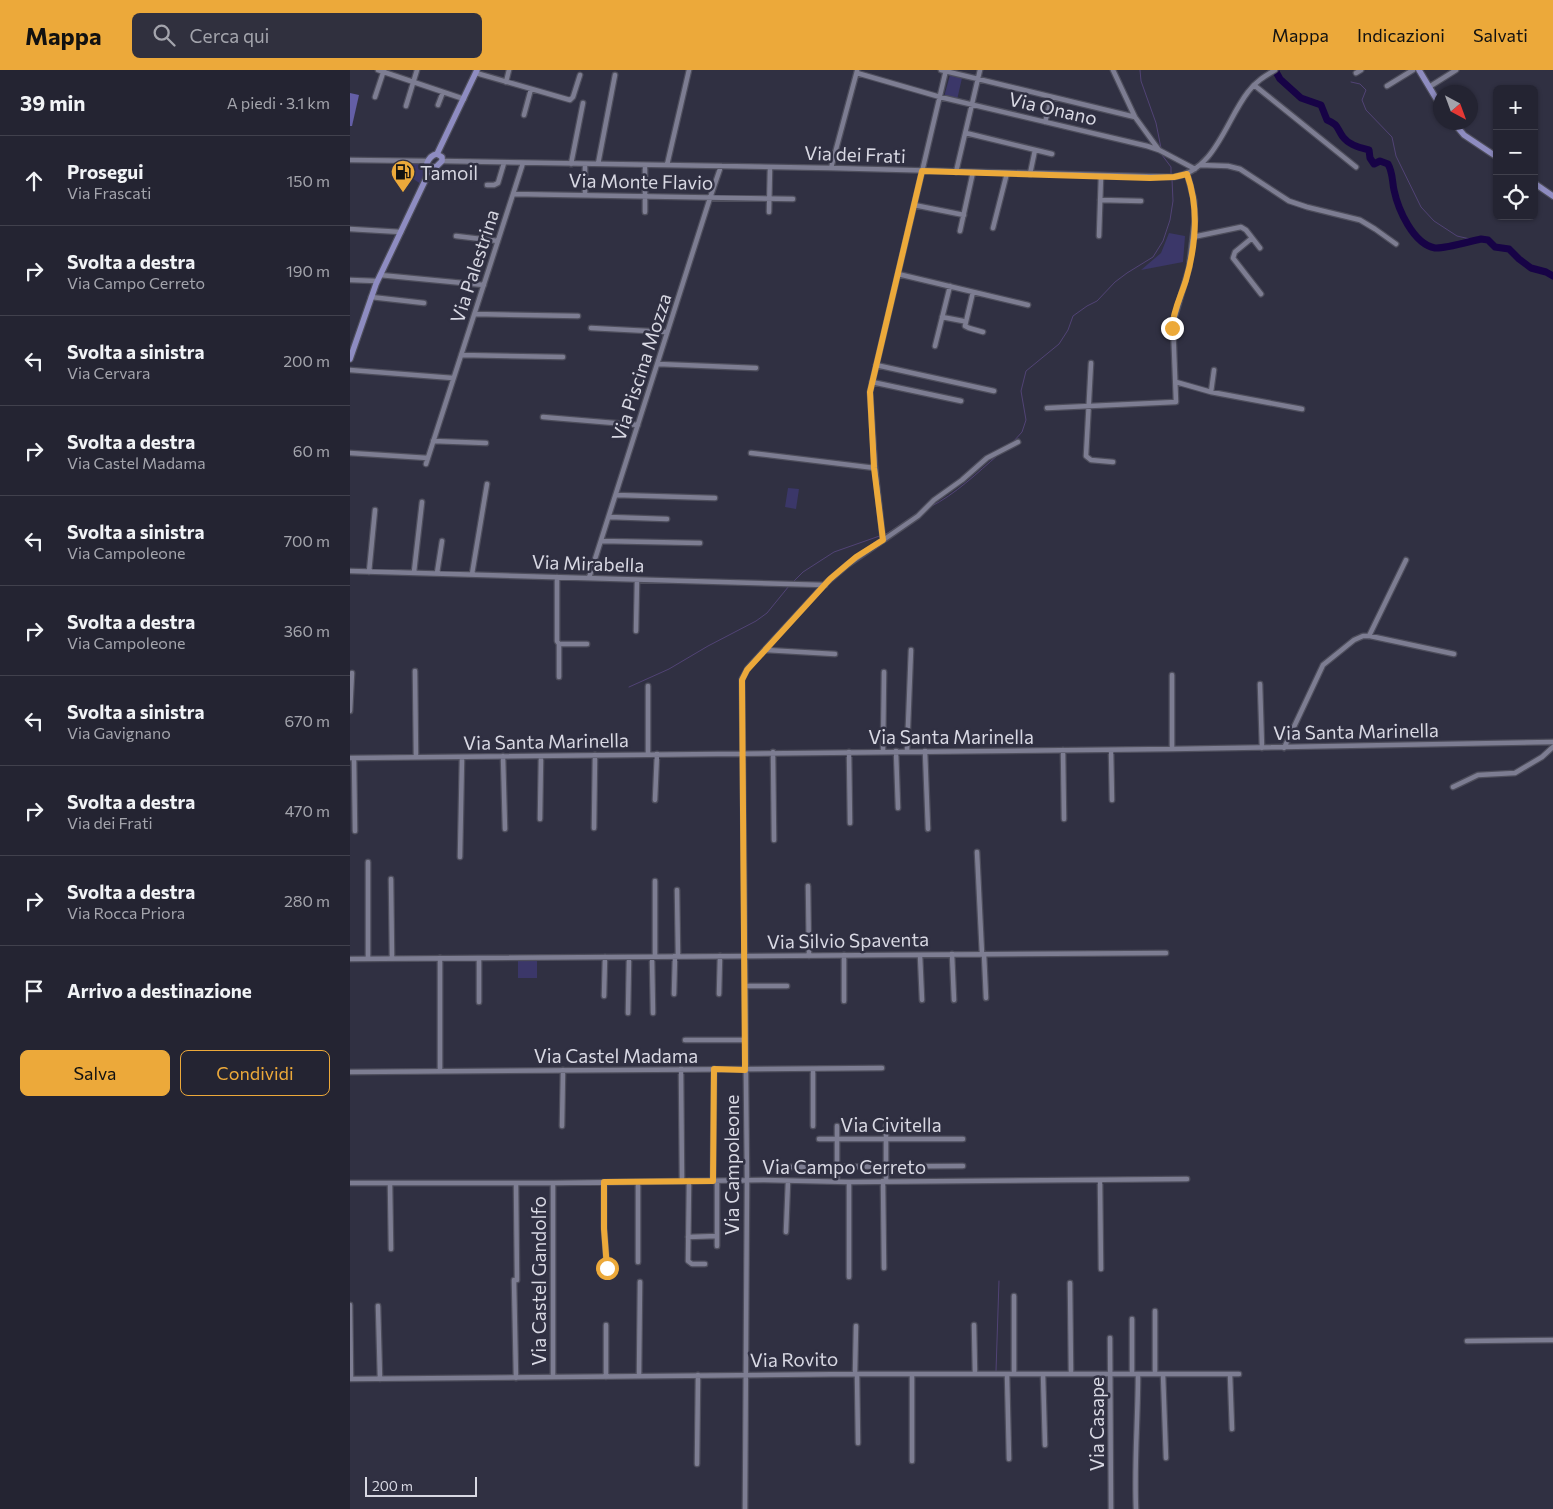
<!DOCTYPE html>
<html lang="it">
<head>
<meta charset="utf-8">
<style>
  :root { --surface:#242432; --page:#30303e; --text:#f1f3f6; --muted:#a3a4ac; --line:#41414d; --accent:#eca93a }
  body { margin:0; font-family:Commissioner,sans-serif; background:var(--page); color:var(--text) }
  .controls { position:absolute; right:15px; top:15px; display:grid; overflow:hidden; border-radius:8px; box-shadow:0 1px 4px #0004 }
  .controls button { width:45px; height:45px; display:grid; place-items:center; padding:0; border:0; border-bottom:1px solid var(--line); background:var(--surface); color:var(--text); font:25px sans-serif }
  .compass { position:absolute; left:1083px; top:15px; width:45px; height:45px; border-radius:50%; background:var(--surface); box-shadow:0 1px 4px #0004; rotate:139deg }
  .scale { position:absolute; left:15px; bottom:12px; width:112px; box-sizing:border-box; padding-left:5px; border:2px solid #d8d8e3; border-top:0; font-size:14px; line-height:18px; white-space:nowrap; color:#d8d8e3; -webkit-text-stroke:4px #303042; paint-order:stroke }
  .stop { position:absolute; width:15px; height:15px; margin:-11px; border:4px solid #eca93a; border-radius:50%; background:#fff }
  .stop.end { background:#eca93a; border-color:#fff; box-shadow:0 1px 5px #0008 }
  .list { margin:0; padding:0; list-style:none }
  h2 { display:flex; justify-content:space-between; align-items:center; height:65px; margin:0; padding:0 20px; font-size:21px }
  h2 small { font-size:16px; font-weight:400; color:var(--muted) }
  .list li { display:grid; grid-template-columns:32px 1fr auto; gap:15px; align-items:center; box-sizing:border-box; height:90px; padding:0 20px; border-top:1px solid var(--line) }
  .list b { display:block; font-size:19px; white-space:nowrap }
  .list p { margin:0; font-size:16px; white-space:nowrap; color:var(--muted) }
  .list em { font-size:16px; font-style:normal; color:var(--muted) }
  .actions { display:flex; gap:10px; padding:15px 20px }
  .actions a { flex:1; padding:11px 0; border:1px solid var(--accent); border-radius:8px; text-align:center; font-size:18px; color:var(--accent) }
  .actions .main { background:var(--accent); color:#111 }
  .icon { flex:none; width:28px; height:28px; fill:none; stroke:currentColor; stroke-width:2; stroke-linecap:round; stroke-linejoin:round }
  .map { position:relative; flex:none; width:1203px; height:1439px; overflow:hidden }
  header { display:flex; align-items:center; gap:30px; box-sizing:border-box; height:70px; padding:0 25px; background:var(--accent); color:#111 }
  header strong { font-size:24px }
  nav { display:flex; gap:28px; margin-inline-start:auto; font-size:18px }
  .search { width:350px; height:45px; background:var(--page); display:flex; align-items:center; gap:12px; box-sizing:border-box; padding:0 18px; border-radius:8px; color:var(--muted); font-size:19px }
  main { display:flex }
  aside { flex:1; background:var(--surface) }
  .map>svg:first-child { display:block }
</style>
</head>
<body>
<header>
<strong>Mappa</strong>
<div class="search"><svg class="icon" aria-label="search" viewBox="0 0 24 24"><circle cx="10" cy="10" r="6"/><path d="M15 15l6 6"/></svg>Cerca qui</div>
<nav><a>Mappa</a><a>Indicazioni</a><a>Salvati</a></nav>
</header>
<main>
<aside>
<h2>39 min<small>A piedi · 3.1 km</small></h2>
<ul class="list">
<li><svg class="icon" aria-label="ahead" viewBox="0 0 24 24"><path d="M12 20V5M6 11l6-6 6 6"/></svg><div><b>Prosegui</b><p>Via Frascati</p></div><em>150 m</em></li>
<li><svg class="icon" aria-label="right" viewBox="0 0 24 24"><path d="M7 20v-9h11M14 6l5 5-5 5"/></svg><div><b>Svolta a destra</b><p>Via Campo Cerreto</p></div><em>190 m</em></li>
<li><svg class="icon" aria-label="left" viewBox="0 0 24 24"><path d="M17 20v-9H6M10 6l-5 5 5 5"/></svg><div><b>Svolta a sinistra</b><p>Via Cervara</p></div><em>200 m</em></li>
<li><svg class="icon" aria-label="right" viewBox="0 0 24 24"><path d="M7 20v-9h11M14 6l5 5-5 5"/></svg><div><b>Svolta a destra</b><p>Via Castel Madama</p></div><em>60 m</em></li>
<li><svg class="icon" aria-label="left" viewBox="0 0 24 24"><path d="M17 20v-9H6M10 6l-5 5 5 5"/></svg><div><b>Svolta a sinistra</b><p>Via Campoleone</p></div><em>700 m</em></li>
<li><svg class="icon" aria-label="right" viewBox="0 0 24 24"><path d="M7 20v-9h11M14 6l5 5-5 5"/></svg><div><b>Svolta a destra</b><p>Via Campoleone</p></div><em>360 m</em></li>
<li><svg class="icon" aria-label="left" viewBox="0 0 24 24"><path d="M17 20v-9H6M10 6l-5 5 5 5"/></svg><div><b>Svolta a sinistra</b><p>Via Gavignano</p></div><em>670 m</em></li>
<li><svg class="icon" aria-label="right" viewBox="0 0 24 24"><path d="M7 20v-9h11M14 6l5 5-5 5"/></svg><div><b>Svolta a destra</b><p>Via dei Frati</p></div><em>470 m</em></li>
<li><svg class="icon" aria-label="right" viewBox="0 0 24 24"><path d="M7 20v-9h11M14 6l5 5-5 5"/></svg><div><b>Svolta a destra</b><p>Via Rocca Priora</p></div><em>280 m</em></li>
<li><svg class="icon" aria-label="arrive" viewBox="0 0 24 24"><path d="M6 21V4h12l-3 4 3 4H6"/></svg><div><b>Arrivo a destinazione</b></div></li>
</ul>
<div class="actions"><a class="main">Salva</a><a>Condividi</a></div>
</aside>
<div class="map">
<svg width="1203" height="1439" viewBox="0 0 1203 1439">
  <rect width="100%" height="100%" fill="#303042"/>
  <!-- green -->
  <path fill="#3b3769" d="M600,5l12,3 -5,22 -13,-3z
    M59,94h14l4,4 -6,16 -15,-10 -1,3 -2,-1z
    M819,163l16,3 -2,26 -42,8 20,-17z
    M438,418l11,1 -3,20 -11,-2z
    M168,889h19v19h-19z"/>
  <!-- forest -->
  <path fill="#645fa7" d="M0,23l9,2 -7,31h-2z"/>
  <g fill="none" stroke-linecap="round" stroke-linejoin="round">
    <!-- stream -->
    <path stroke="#514375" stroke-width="1" d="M790,0l1,11 15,42 5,25
      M1001,12l9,2 6,6 -4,10 4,10 26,27 4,19 25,51 13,14 23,15 13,3v2
      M812,85l9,12v8
      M663,372l9,-10 4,-12 -5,-29 5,-20 33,-27 9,-14 5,-14 14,-10 10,-5 18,-19 12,-9 26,-16 10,-16 7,-21 3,-19 -1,-22
      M580,437c26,-13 47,-34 68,-52
      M442,513l11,-11 31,-20 54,-19 30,-20
      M279,617l40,-18 39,-23 48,-25 11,-8 22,-27
      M646,1301l3,-90"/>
    <!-- river -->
    <path stroke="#170346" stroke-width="7" d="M925,0l5,9 21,19 20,7 6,15c12,5 9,7 16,17 6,8 17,11 26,13l1,8 4,6 6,-3 8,3c5,9 4,17 6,26 4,19 19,54 41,58 9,1 36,-7 46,-9l7,1 7,7 14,2 10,10 12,9 15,4 7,4"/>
    <defs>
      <path id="minor" d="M28,0l86,29
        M591,0l194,47
        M763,0l22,47 24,33 36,19
        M126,3l94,27 3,-3 7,-22
        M507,3l83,24 207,49 12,4
        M1006,3l5,-3
        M156,12l3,-12
        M904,15l102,82
        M1037,16l26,-16
        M1079,17l27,-17
        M25,27l9,-27
        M88,35l5,-13
        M56,36l11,-36
        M174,45l7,-26
        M695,52l7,-25
        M616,63l86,21
        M0,90l77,1
        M92,91l389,7 343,9c41,-6 52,-57 74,-85 7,-10 17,-16 27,-22
        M221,94l12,-61
        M248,94l17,-89
        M295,95v47
        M317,95l22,-95
        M850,95l28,1 12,3 49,32 18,6 53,13 15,9 21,15
        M481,98l26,-97
        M606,102l24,-102
        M680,104l5,-24
        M137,115h7l4,-2 6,-20
        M163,124l280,5
        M235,125v-31
        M750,130l41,1
        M564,135l50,10
        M419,142l1,-45
        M643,158l14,-55
        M0,159l51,3
        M610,161l13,-59
        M106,166l42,5
        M749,166l2,-60
        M843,167l48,-10 5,3 14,18
        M902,168l-17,14 -2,6 28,36
        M548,204l130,31
        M30,205l104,10
        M0,210l27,1
        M623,222l-8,34 4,2 14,4
        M21,227l53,6
        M125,244l103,2
        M592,247l21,4
        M241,258l76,4
        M585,276l15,-60
        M111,285l102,2
        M741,293l-5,93 5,4 22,2
        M308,294l98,4
        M526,295l118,26
        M0,300l103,8
        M522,312l89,19
        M826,312l35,10 91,17
        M861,322l3,-22
        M697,338l129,-6 -3,-79 16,-55 6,-49 -1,-19 -7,-27
        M193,347l95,8
        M83,371l53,2
        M0,383l78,5
        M401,383l124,15
        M76,394l97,-301
        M266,425l99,3
        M259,447l58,2
        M533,470l-8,-72 -5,-76 76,-322
        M251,471l99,2
        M0,501l475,14
        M19,502l6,-62
        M64,502l8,-70
        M87,503l5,-32
        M122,504l15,-90
        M207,507v64l2,3v33
        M239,508l121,-380 11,-32
        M286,561l1,-51
        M1019,566l37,-76
        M209,574h28
        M416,580l69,4
        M65,601l1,86
        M910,614l2,64
        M0,641l2,-38
        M934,678l39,-83 31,-25 9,-4h7l84,18
        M822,679v-74
        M713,680l1,69
        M761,680l1,50
        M546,681l2,57
        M557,681l4,-101
        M575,681l3,78
        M423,682l1,88
        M499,682l1,71
        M533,682l1,-80
        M298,684v-68
        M153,686l2,73
        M0,688l822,-9 381,-7
        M4,688l1,73
        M1103,717l25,-12 37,-2 27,-16 11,-10
        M305,730l2,-46
        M190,749l1,-63
        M244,758l1,-73
        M627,782l5,102
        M110,787l2,-100
        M18,792v97
        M41,809l1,79
        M458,816l1,70
        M327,820l1,66
        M602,884l2,46
        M634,884l2,44
        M494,885v46
        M570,885l2,45
        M305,886v-75
        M302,887l1,56
        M129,888v44
        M0,889l816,-6
        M395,916h42
        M324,924l1,-38
        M369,924l1,-38
        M254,926l1,-39
        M278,943l1,-56
        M335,970h60
        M331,999l1,112
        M463,999v57
        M90,1001v-113
        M0,1002l532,-4
        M212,1056l1,-56
        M487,1056v55
        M469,1069h144
        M439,1097l174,-1
        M750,1110l1,89
        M339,1111l-1,80 4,3h13
        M363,1111l1,-112
        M367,1111v65
        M533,1111l1,87
        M536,1111v-55
        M0,1113h203l211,-3 85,2 338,-3
        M40,1113l1,66
        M166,1113l1,97
        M203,1113v194
        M254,1113v44l3,41
        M436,1162l2,-51
        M338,1167l29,-1
        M288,1192v-80
        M499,1207v-95
        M164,1210l2,98
        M720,1213l1,91
        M0,1235l1,74
        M28,1236l2,73
        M624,1255l1,49
        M760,1268l1,171
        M1117,1271l86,-1
        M505,1304l1,-48
        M507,1304l1,69
        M657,1304l2,85
        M664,1304v-78
        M693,1304l2,71
        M782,1304v-55
        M805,1304v-63
        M813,1304l3,84
        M880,1304l2,55
        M289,1306l1,-94
        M256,1307v-52
        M0,1309l505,-5h384
        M562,1391v-87
        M347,1394l1,-89
        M395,1439l2,-328 -5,-502 6,-11 78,-85 21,-18 71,-49 16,-16 28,-20 25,-22 31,-16
        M786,1439c-2,-45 2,-90 2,-135"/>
      <path id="major" d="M1069,0l21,35
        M1103,52l11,13 33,22
        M87,84l40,-84
        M87,84l5,3v4l-6,6h-7l-2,-4c2,-5 5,-8 10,-9z
        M1184,113l19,13
        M0,289l26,-75 55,-116"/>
    </defs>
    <!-- minor casing -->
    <use href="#minor" stroke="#4e4e5c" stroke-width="7"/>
    <!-- major casing -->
    <use href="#major" stroke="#4e4e5c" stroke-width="8"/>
    <!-- minor -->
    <use href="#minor" stroke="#7d7d92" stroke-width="4.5"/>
    <!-- major -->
    <use href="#major" stroke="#8e8cc1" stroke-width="5.5"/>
  </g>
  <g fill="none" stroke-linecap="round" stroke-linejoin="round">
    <!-- route -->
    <path stroke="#eca93a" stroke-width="6" d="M257,1198l-3,-39v-47l109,-1 1,-112 31,1 -3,-390 5,-10 83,-91 26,-22 27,-17 -9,-72 -4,-76 52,-221 228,7 24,-1 13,-3c12,34 9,71 -1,106 -5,16 -13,31 -14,48"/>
  </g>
  <!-- icons -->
  <defs>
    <symbol id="fuel-pin" viewBox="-11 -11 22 30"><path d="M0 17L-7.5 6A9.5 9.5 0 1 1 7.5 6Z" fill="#eca93a" stroke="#303042"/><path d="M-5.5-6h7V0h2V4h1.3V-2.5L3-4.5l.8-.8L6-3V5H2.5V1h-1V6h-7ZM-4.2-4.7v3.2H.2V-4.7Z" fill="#111"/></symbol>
  </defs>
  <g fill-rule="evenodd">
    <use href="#fuel-pin" x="39" y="88" width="28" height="38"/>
  </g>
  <g text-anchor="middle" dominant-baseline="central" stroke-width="5" stroke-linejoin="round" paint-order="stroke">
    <!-- street labels -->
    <g font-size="19" fill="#d8d8e3" stroke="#303042">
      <text transform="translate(703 38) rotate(13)">Via Onano</text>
      <text transform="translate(505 84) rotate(2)">Via dei Frati</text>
      <text transform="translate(291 111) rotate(1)">Via Monte Flavio</text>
      <text transform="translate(124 196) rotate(-72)">Via Palestrina</text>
      <text transform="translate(291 297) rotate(-72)">Via Piscina Mozza</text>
      <text transform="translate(238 493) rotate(2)">Via Mirabella</text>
      <text transform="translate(1006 661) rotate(-1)">Via Santa Marinella</text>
      <text x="601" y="666">Via Santa Marinella</text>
      <text transform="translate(196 671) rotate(-1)">Via Santa Marinella</text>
      <text transform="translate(498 870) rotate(-1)">Via Silvio Spaventa</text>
      <text x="266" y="985">Via Castel Madama</text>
      <text x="541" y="1054">Via Civitella</text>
      <text transform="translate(381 1095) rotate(-90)">Via Campoleone</text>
      <text x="494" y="1096">Via Campo Cerreto</text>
      <text transform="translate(188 1211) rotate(-90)">Via Castel Gandolfo</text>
      <text transform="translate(444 1289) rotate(-1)">Via Rovito</text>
      <text transform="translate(746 1354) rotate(-90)">Via Casape</text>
    </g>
    <!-- poi labels -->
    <g font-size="19" fill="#d8d8e3" stroke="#303042" text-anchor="start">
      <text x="70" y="102">Tamoil</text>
    </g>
  </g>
</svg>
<div class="controls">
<button>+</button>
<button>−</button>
<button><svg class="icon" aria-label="locate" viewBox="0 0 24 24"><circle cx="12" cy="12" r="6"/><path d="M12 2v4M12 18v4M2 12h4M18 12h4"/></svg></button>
</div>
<svg class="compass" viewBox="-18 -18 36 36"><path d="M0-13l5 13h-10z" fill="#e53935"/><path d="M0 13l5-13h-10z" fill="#a3a4ac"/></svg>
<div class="scale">200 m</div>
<div class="stop" style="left:257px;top:1198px"></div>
<div class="stop end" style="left:822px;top:258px"></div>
</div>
</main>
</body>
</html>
